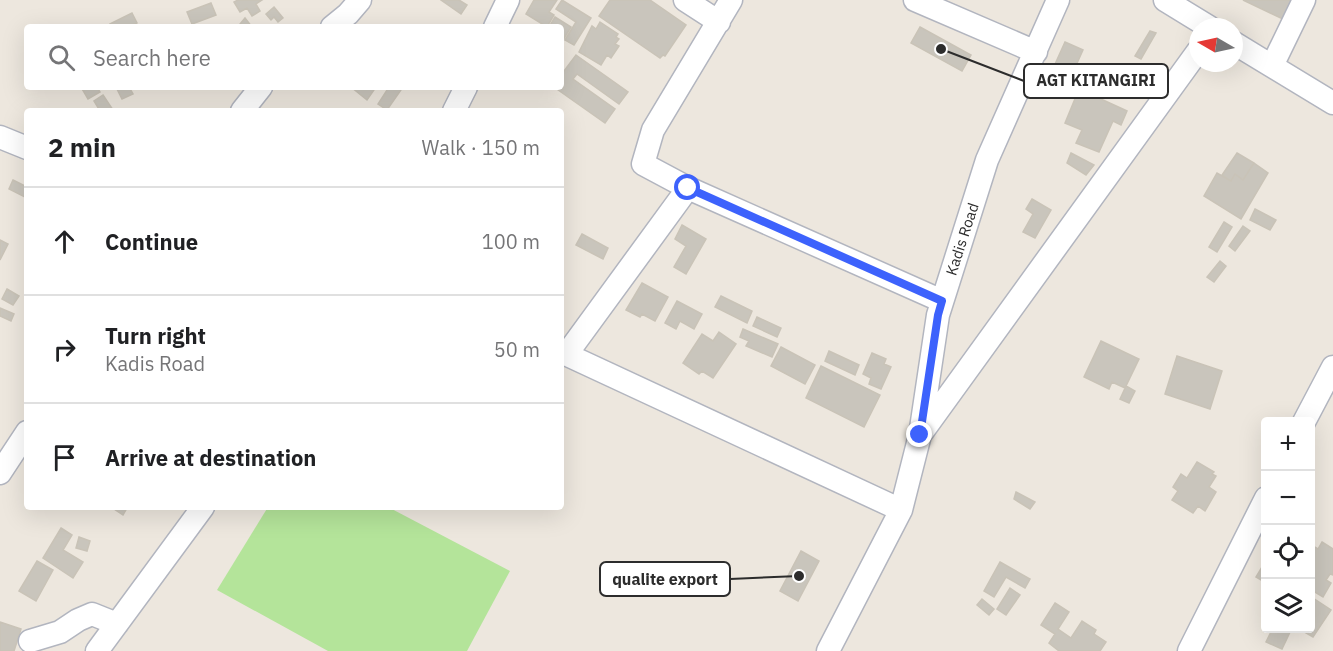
<!DOCTYPE html>
<html lang="en">
<head>
<meta charset="utf-8">
<style>
  :root { --surface:#fff; --page:#f6f6f6; --text:#202124; --muted:#757577; --line:#e0e0e0 }
  body { margin:0; font-family:"IBM Plex Sans",sans-serif; background:var(--page); color:var(--text) }
  .controls { position:absolute; right:18px; bottom:18px; display:grid; overflow:hidden; border-radius:6px; box-shadow:0 6px 24px #0002 }
  .controls button { width:54px; height:54px; display:grid; place-items:center; padding:0; border:0; border-bottom:2px solid var(--line); background:var(--surface); color:var(--text); font:30px sans-serif }
  .compass { position:absolute; left:1189px; top:18px; width:54px; height:54px; border-radius:50%; background:var(--surface); box-shadow:0 6px 24px #0002; rotate:279deg }
  .stop { position:absolute; width:18px; height:18px; margin:-14px; border:4px solid #3d62fc; border-radius:50%; background:#fff }
  .stop.end { background:#3d62fc; border-color:#fff; box-shadow:0 2px 6px #0008 }
  .list { margin:0; padding:0; list-style:none }
  h2 { display:flex; justify-content:space-between; align-items:center; height:78px; margin:0; padding:0 24px; font-size:26px }
  h2 small { font-size:20px; font-weight:400; color:var(--muted) }
  .list li { display:grid; grid-template-columns:39px 1fr auto; gap:18px; align-items:center; box-sizing:border-box; height:108px; padding:0 24px; border-top:2px solid var(--line) }
  .list b { display:block; font-size:22px; white-space:nowrap }
  .list p { margin:0; font-size:20px; white-space:nowrap; color:var(--muted) }
  .list em { font-size:20px; font-style:normal; color:var(--muted) }
  .icon { flex:none; width:33px; height:33px; fill:none; stroke:currentColor; stroke-width:2; stroke-linecap:round; stroke-linejoin:round }
  .map { position:relative; flex:none; width:1333px; height:651px; overflow:hidden }
  .search { position:absolute; background:var(--surface); box-shadow:0 6px 24px #0002; left:24px; top:24px; width:540px; height:66px; display:flex; align-items:center; gap:15px; box-sizing:border-box; padding:0 21px; border-radius:6px; color:var(--muted); font-size:22px }
  .panel { position:absolute; background:var(--surface); box-shadow:0 6px 24px #0002; left:24px; top:108px; width:540px; height:402px; border-radius:6px }
  .map>svg:first-child { display:block }
</style>
</head>
<body>
<div class="map">
<svg width="1333" height="651" viewBox="0 0 1333 651">
  <rect width="100%" height="100%" fill="#ede7de"/>
  <!-- green -->
  <path fill="#b4e49a" d="M268,507h120l122,64 -43,80h-139l-111,-61z"/>
  <!-- building -->
  <path fill="#c9c5bc" stroke="#c9c3b7" stroke-width="1.5" d="M238,0h24l-6,4 4,7 -8,5 -5,-8 -7,4 -6,-10z
    M441,0h18l8,5 -6,9z
    M534,0h23l-8,12 5,3 -7,12 -21,-13z
    M562,0l29,18 -17,27 -9,-5 11,-18 -20,-13z
    M610,0h40l36,25 -21,31 -2,-1 -3,3 -61,-42z
    M1243,0h50l-6,21z
    M211,3l5,12 -24,9 -5,-12z
    M274,7l9,11 -5,4 -4,-5 -3,3 -5,-6z
    M132,13l5,10 -8,4h-18l-1,-3z
    M555,17l16,10 -8,13 -2,-2v-11h-12z
    M245,18l7,9h-10l-2,-3z
    M600,22l18,12 -2,3 3,2 -4,5 4,2 -8,12 -4,-3 -6,10 -22,-13 13,-26 4,3z
    M920,27l51,28 -9,16 -51,-28z
    M1150,31l6,2 -15,26 -6,-3z
    M1065,42l18,8 -14,31 -18,-8z
    M576,55l52,37 -9,12 -42,-30 -4,5 42,30 -10,14 -51,-36h7v-12z
    M81,87h16l3,5 -12,7z
    M116,87h13l4,7 -11,5z
    M351,87h25l-9,13z
    M389,87h14l-16,23 -9,-6z
    M1079,89l48,22 -6,14 -8,-4 -14,31 -23,-9 6,-13 -17,-7z
    M103,95l10,15 -2,1h-11l-6,-10z
    M1071,153l23,12 -8,10 -19,-12z
    M1237,153l17,10 -11,17 -8,-6 -4,7 -9,-6z
    M1254,163l14,10 -27,46 -37,-23 13,-23 14,8 4,-7 8,6z
    M13,180l14,7v11l-18,-9z
    M1032,199l19,11 -16,28 -12,-6 10,-18 -7,-5z
    M1255,209l21,11 -6,10 -20,-10z
    M1224,222l8,5 -15,25 -8,-5z
    M682,225l24,14 -20,35 -12,-7 12,-21 -11,-7z
    M1243,226l7,5 -15,20 -6,-5z
    M582,234l26,14 -5,11 -27,-14z
    M0,240l8,4 -8,16z
    M1220,261l6,5 -12,16 -7,-5z
    M642,283l26,14 -13,24 -13,-7 -2,3 -14,-7z
    M7,289l12,7 -6,9 -11,-6z
    M721,296l31,15 -5,12 -32,-16z
    M677,301l25,13 -8,15 -14,-8 -4,8 -11,-6z
    M0,308l14,6 -3,7 -11,-5z
    M757,317l24,11 -4,9 -24,-11z
    M743,329l35,15 -6,13 -26,-11 3,-5 -9,-4z
    M719,332l17,12 -23,34 -11,-7 -3,3 -16,-11 19,-29 11,7z
    M1101,341l38,18 -14,29 -13,-6 -3,7 -25,-12z
    M781,347l34,18 -10,19 -34,-18z
    M829,351l30,14 -4,10 -30,-14z
    M872,353l14,6 -2,5 7,3 -10,22 -12,-5 2,-6 -8,-4z
    M1177,356l45,15 -12,38 -45,-15z
    M821,366l59,29 -16,32 -58,-29z
    M1126,386l9,5 -6,12 -9,-4z
    M1197,462l17,10 -2,2 4,2 -7,11 7,5 -11,19 -7,-5 -5,7 -21,-13 6,-9 -5,-4 8,-13 6,4z
    M1016,492l19,10 -5,7 -16,-10z
    M111,507h15l1,1 -4,7z
    M61,528l11,7 -9,15 20,12 -10,16 -30,-20z
    M79,537l11,4 -3,10 -11,-3z
    M1322,542l11,7v26l-3,-1 -4,6 5,3 -8,14 -13,-8v-40l3,-3 5,3z
    M801,551l18,10 -21,40 -18,-10z
    M37,561l16,9 -17,31 -17,-10z
    M1000,562l30,17 -5,9 -19,-11 -12,20 -10,-6z
    M1262,567l4,2v14l-10,-6z
    M1010,588l10,7 -14,20 -9,-6z
    M1310,596l21,14 -18,27 -12,-7 9,-2 2,-15 -2,-1z
    M982,599l12,10 -5,6 -12,-10z
    M1055,603l14,9 -11,17 13,9 11,-17 14,9 -2,4 12,8 -6,9h-41l-10,-8 6,-9 -14,-9z
    M0,622l21,7 -7,22h-14z
    M1273,628h9l8,4 -8,17 -16,-7z"/>
  <g fill="none" stroke-linecap="round" stroke-linejoin="round">
    <defs>
      <path id="minor" d="M685,0l34,22
        M731,0l-78,130 -10,34 45,24 254,113
        M915,0l121,52
        M1165,0l44,27
        M332,27l16,-13 12,-14
        M495,27l13,-27
        M1234,43l99,60
        M1272,66l32,-66
        M242,111l19,-24
        M454,111l12,-24
        M0,137l27,11
        M561,352l340,158
        M566,355l122,-167
        M1304,422l29,-55
        M923,431l275,-380
        M0,473l27,-41
        M30,641l30,-9 18,-12 14,-6 25,10
        M97,651l106,-144
        M828,651l73,-141 19,-75 18,-120 49,-155 71,-160
        M1189,651l77,-153"/>
    </defs>
    <!-- minor casing -->
    <use href="#minor" stroke="#b2b5bf" stroke-width="25"/>
    <!-- minor -->
    <use href="#minor" stroke="#fff" stroke-width="22"/>
  </g>
  <g fill="none" stroke-linecap="round" stroke-linejoin="round">
    <!-- route -->
    <path stroke="#3d62fc" stroke-width="8" d="M688,188l254,113 -4,14 -18,120"/>
  </g>
  <g text-anchor="middle" dominant-baseline="central" stroke-width="4.5" stroke-linejoin="round" paint-order="stroke">
    <!-- street labels -->
    <g font-size="15" fill="#2c2c2c" stroke="#fff">
      <text transform="translate(962 239) rotate(-72)">Kadis Road</text>
    </g>
  </g>
  <!-- callouts -->
  <path fill="none" stroke="#2c2c2c" stroke-width="2" d="M941 49L1024 81M799 576L730 579"/>
  <g fill="#2c2c2c" stroke="#fff" stroke-width="2">
    <circle cx="941" cy="49" r="6"/>
    <circle cx="799" cy="576" r="6"/>
  </g>
  <g fill="#fff" stroke="#2c2c2c" stroke-width="2">
    <rect x="1024" y="64" width="144" height="34" rx="6"/>
    <rect x="600" y="562" width="130" height="34" rx="6"/>
  </g>
  <g font-size="16" text-anchor="middle" font-weight="bold" fill="#2c2c2c">
    <text x="1096" y="86">AGT KITANGIRI</text>
    <text x="665" y="585">qualite export</text>
  </g>
</svg>
<div class="controls">
<button>+</button>
<button>−</button>
<button><svg class="icon" aria-label="locate" viewBox="0 0 24 24"><circle cx="12" cy="12" r="6"/><path d="M12 2v4M12 18v4M2 12h4M18 12h4"/></svg></button>
<button><svg class="icon" aria-label="layers" viewBox="0 0 24 24"><path d="M12 4l9 5-9 5-9-5zM3 14l9 5 9-5"/></svg></button>
</div>
<svg class="compass" viewBox="-18 -18 36 36"><path d="M0-13l5 13h-10z" fill="#e53935"/><path d="M0 13l5-13h-10z" fill="#757577"/></svg>
<div class="stop" style="left:688px;top:188px"></div>
<div class="stop end" style="left:920px;top:435px"></div>
<div class="search"><svg class="icon" aria-label="search" viewBox="0 0 24 24"><circle cx="10" cy="10" r="6"/><path d="M15 15l6 6"/></svg>Search here</div>
<section class="panel">
<h2>2 min<small>Walk · 150 m</small></h2>
<ul class="list">
<li><svg class="icon" aria-label="ahead" viewBox="0 0 24 24"><path d="M12 20V5M6 11l6-6 6 6"/></svg><div><b>Continue</b></div><em>100 m</em></li>
<li><svg class="icon" aria-label="right" viewBox="0 0 24 24"><path d="M7 20v-9h11M14 6l5 5-5 5"/></svg><div><b>Turn right</b><p>Kadis Road</p></div><em>50 m</em></li>
<li><svg class="icon" aria-label="arrive" viewBox="0 0 24 24"><path d="M6 21V4h12l-3 4 3 4H6"/></svg><div><b>Arrive at destination</b></div></li>
</ul>
</section>
</div>
</body>
</html>
